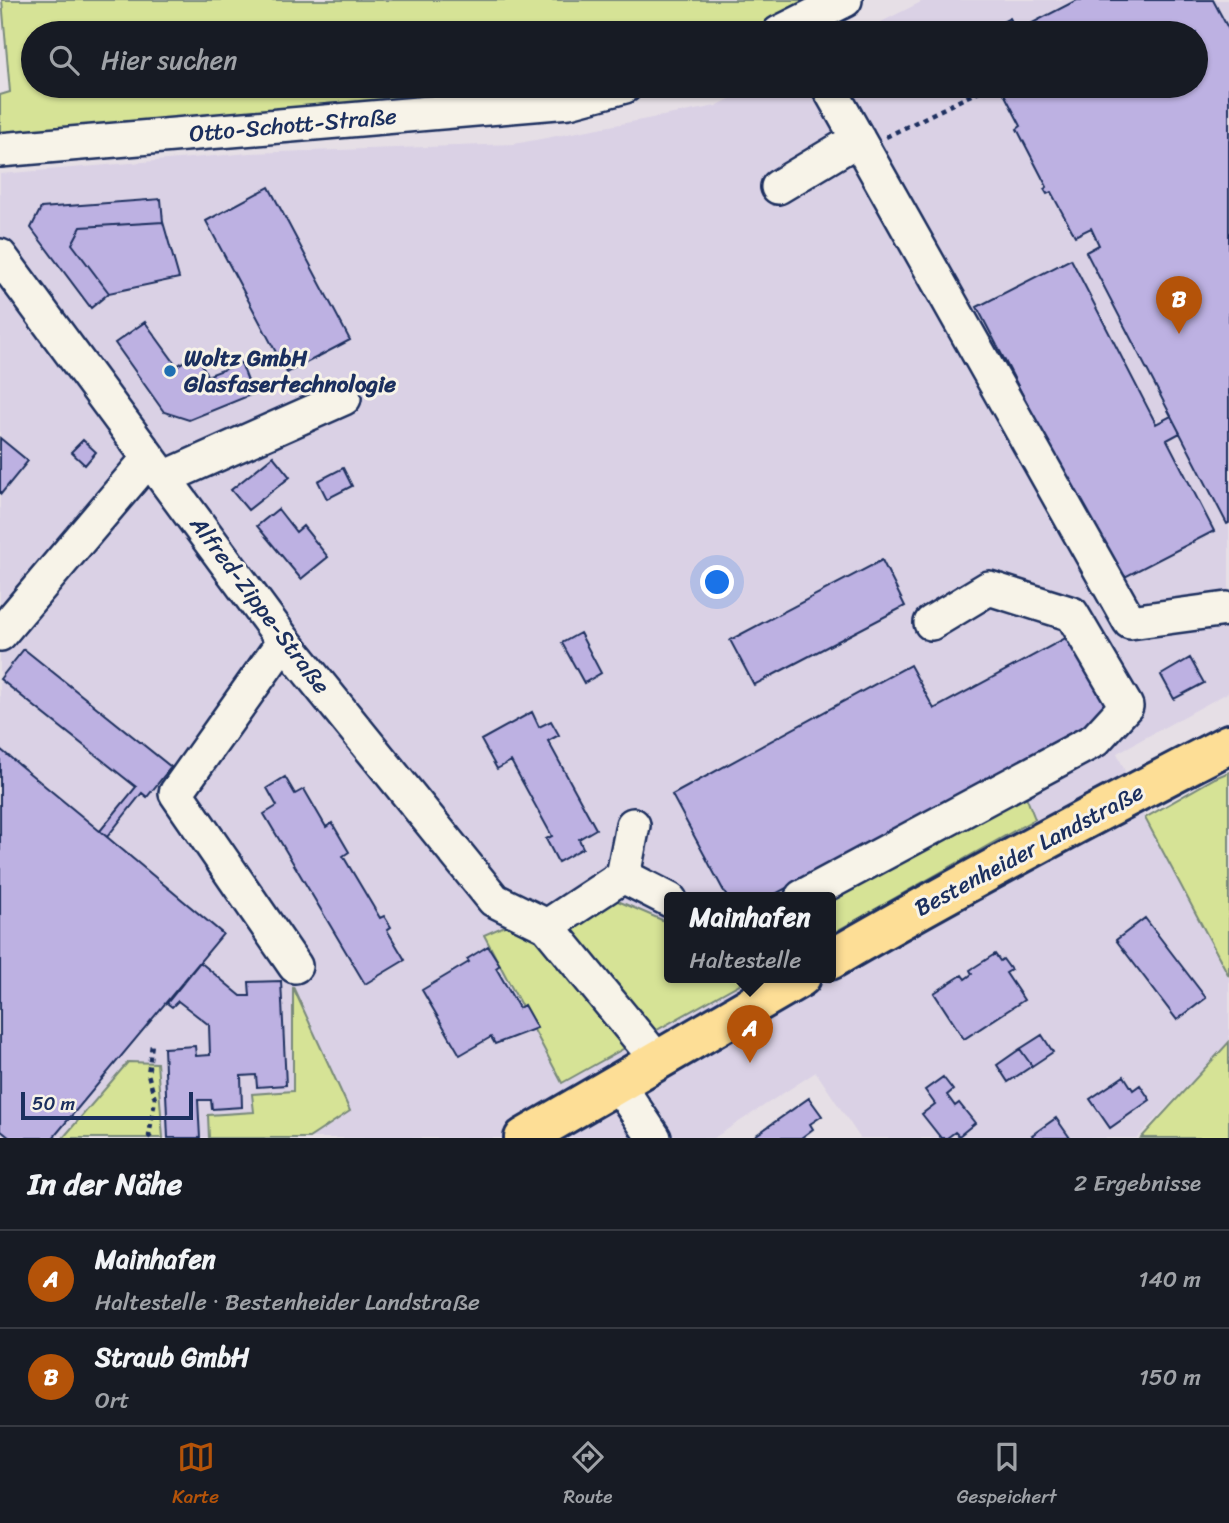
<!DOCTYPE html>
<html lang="de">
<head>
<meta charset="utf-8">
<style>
  :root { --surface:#171b24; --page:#20242c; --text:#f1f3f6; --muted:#9ea1a6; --line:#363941; --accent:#b45309 }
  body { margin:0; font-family:Sriracha,sans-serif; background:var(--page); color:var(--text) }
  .scale { position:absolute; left:21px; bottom:18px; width:172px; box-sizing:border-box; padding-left:7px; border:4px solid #1b2f5e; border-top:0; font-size:19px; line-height:24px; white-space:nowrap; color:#1b2f5e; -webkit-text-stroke:5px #f7f3e8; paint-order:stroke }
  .you { position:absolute; left:718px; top:583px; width:24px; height:24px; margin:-18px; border:5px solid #fff; border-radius:50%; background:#1a73e8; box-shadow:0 0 0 10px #1a73e833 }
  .badge { display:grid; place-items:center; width:46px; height:46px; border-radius:50%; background:var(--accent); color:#fff; font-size:23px; font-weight:700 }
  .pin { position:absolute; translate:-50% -58px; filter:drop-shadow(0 2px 4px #0008) }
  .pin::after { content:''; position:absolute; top:37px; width:24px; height:21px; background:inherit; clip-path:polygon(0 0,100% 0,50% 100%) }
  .popup { position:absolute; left:664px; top:892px; width:172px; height:91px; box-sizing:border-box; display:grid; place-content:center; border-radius:7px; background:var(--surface); filter:drop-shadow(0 2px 5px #0005); font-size:23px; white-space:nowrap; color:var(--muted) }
  .popup b { font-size:26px; color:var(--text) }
  .popup::after { content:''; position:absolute; left:50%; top:100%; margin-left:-14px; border:14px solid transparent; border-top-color:var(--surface) }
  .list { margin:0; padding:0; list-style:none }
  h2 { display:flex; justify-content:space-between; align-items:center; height:91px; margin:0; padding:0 28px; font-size:30px }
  h2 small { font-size:23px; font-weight:400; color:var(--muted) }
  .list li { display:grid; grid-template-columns:46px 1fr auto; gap:21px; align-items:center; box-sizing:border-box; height:98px; padding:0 28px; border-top:2px solid var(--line) }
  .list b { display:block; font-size:26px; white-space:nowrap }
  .list p { margin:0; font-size:23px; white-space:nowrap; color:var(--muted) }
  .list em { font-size:23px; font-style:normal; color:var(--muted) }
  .icon { flex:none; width:38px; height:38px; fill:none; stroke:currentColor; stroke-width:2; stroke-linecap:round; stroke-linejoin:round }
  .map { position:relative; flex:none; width:1229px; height:1138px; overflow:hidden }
  .search { position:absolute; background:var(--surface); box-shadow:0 2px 5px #0004; left:21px; right:21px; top:21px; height:77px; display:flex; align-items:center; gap:18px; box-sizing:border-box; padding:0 24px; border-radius:38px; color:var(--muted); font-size:26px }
  .sheet { height:287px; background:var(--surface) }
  nav { display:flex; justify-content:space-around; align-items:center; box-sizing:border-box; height:98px; border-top:2px solid var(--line); background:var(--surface); font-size:19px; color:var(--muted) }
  nav a { display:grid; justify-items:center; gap:4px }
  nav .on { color:var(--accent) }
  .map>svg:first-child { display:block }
</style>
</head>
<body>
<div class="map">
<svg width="1229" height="1138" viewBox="0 0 1229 1138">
  <rect width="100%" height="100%" fill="#e6dfe6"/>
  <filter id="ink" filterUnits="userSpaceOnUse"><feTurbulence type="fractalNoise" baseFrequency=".0143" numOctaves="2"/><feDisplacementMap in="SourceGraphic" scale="14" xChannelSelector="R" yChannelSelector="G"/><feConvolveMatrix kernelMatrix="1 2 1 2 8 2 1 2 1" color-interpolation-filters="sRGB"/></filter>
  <g filter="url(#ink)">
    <!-- built -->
    <path fill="#dad1e5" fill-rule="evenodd" d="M925,0h304v692l-112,61 28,65 84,159v65l-92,96h-277l-44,-66 -102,66h-714v-964l250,-21 264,-9 202,-38 39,-20h441v-53h-337zM670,897h160v80h-160z"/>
    <!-- green -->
    <path fill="#d6e396" stroke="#78897a" stroke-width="2" d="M2,0h843l-66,33h-746v53h592l-625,64v-55l10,-3z
      M1229,772v204l-84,-158 70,-40z
      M1023,789l12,30 -204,115 -1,-37z
      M590,889l79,34 1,54h82l-190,106 -78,-148z
      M293,987l57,124 -41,27h-100l-1,-23 46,-3 -2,-18 41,-3z
      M1229,1042v96h-88z
      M128,1062l29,1 6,75h-100z"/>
    <!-- building -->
    <path fill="#bdb1e2" stroke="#1b2f5e" stroke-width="2" d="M1077,0h136l16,30v493l-2,1 -141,-272 13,-7 -8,-17 -16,8 -24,-44 -4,2 -3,-5 3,-2 -30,-58 4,-3 -21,-40h196v-53h-215l29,-15 7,13z
      M269,187l81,153 -63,33 -81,-152z
      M161,199l2,23 -82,5 -9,17 37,49 -18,15 -60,-80 10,-20z
      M163,222l16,56 -70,15 -37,-49 9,-17z
      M1071,259l85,165 15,-8 9,17 -13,7 47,91 -95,49 -142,-273z
      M145,322l32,44 20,-14 10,24 34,-13 12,31 -64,26 -25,-8 -49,-69z
      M0,438l28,23 -27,33 -1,-1z
      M83,440l13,12 -11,13 -14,-13z
      M273,456l17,21 -42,33 -17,-20z
      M343,468l9,18 -25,13 -9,-18z
      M278,509l18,23 7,-6 25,31 -27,22 -44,-53z
      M882,560l23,46 -151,79 -24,-45z
      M580,633l21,40 -17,10 -22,-40z
      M1071,635l42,75 -343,187h-43l-55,-102 238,-130 24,44z
      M24,649l147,118 -24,30 -5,-4 -35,44 -7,-6 36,-44 -136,-108z
      M1190,658l14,25 -30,16 -13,-24z
      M532,712l7,15 12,-6 8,14 -11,6 48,88 -17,10 4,9 -25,14 -12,-23 6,-3 -41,-75 -14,8 -16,-29z
      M0,749l107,88 116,97 -170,204h-43l-10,-8z
      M285,777l10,17 9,-5 22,38 6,-4 17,29 -6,4 37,62 4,-2 7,11 -4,3 18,30 -40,24 -101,-170 13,-8 -10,-18z
      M1145,918l61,80 -29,22 -61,-80z
      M488,946l12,19 -4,3 23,40 5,-3 13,23 -42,16 -4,-7 -31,18 -38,-65 47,-28 -2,-3z
      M995,954l5,7 3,-2 8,11 -5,3 18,27 -60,39 -30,-46 28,-18 3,4 7,-5 -2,-4z
      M200,962l41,34h9l-1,-14 32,-1 5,104 -29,2 -1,-12 -15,1 1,31 -30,2 -1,-9h-13l2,38h-32l-4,-90 31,-2 1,10 14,-1 -1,-30 -31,-24 -6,6 -5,-4z
      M1042,1035l11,17 -21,14 -12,-17z
      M1020,1049l12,17 -24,16 -11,-17z
      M1124,1076l9,14 7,-5 10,15 -40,28 -20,-29z
      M943,1077l10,13 -6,5 8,11 4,-3 16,20 -16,13 -4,-4 -8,6h-6l-19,-24 13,-10 -10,-14z
      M809,1098l13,18 -12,8 3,5 -12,9h-49z
      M1056,1118l14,20h-36l-2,-3z"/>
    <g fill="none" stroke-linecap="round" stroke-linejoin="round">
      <defs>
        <path id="minor" d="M779,33l66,-33
          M828,86l302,536 97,-13
          M0,150l569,-49 56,-15
          M778,187l80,-48
          M0,256l284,385 210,259 53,26 111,135
          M164,478l180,-80
          M0,634l149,-176
          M284,641l-108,152 119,173
          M623,876l47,24
          M802,897l293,-157 31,-34 -54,-92 -83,-26 -58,35
          M547,926l76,-50 10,-51
          M618,1084l36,54"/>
        <path id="major" d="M830,960c131,-76 265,-147 399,-216
          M524,1138l277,-161"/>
      </defs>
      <!-- minor casing -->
      <use href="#minor" stroke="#1b2f5e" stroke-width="38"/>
      <!-- major casing -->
      <use href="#major" stroke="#1b2f5e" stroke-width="44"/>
      <!-- path -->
      <path stroke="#1b2f5e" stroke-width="4.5" stroke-dasharray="5 5" stroke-linecap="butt" d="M886,137l97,-48
        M151,1138l-2,-2 6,-37 -7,-25 4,-30"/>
      <!-- minor -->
      <use href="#minor" stroke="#f7f3e8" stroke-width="33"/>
      <!-- major -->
      <use href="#major" stroke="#fdde96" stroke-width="38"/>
    </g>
  </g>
  <!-- markers -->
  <circle fill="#1f6fb2" stroke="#f7f3e8" stroke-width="2.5" cx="170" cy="371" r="7"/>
  <g text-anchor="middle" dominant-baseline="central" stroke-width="6" stroke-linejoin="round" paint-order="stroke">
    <!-- street labels -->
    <g font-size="23" fill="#1b2f5e" stroke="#f7f3e8">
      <text transform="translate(293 125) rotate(-5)">Otto-Schott-Straße</text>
      <text transform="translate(260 605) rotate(53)">Alfred-Zippe-Straße</text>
      <text transform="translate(1029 850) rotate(-28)">Bestenheider Landstraße</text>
    </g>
    <!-- poi labels -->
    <g font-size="23" font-weight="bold" fill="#1b2f5e" stroke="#f7f3e8" text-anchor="start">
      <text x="184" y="358">Woltz GmbH<tspan x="184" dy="26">Glasfasertechnologie</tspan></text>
    </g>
  </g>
</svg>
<div class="scale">50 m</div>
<div class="you"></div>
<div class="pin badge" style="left:750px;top:1063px">A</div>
<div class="popup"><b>Mainhafen</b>Haltestelle</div>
<div class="pin badge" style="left:1179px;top:334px">B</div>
<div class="search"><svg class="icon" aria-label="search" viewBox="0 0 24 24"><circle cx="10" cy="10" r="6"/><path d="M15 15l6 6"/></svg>Hier suchen</div>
</div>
<section class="sheet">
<h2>In der Nähe<small>2 Ergebnisse</small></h2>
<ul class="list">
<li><span class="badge">A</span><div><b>Mainhafen</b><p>Haltestelle · Bestenheider Landstraße</p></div><em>140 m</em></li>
<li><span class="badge">B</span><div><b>Straub GmbH</b><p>Ort</p></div><em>150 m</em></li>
</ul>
</section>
<nav>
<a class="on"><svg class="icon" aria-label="map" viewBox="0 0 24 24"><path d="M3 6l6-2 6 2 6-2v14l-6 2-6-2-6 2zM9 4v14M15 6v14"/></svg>Karte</a>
<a><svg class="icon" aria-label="directions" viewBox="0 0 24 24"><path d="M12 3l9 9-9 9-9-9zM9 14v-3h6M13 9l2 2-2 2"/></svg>Route</a>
<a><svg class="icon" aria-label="saved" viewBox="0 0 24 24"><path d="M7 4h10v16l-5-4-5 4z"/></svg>Gespeichert</a>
</nav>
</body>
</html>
